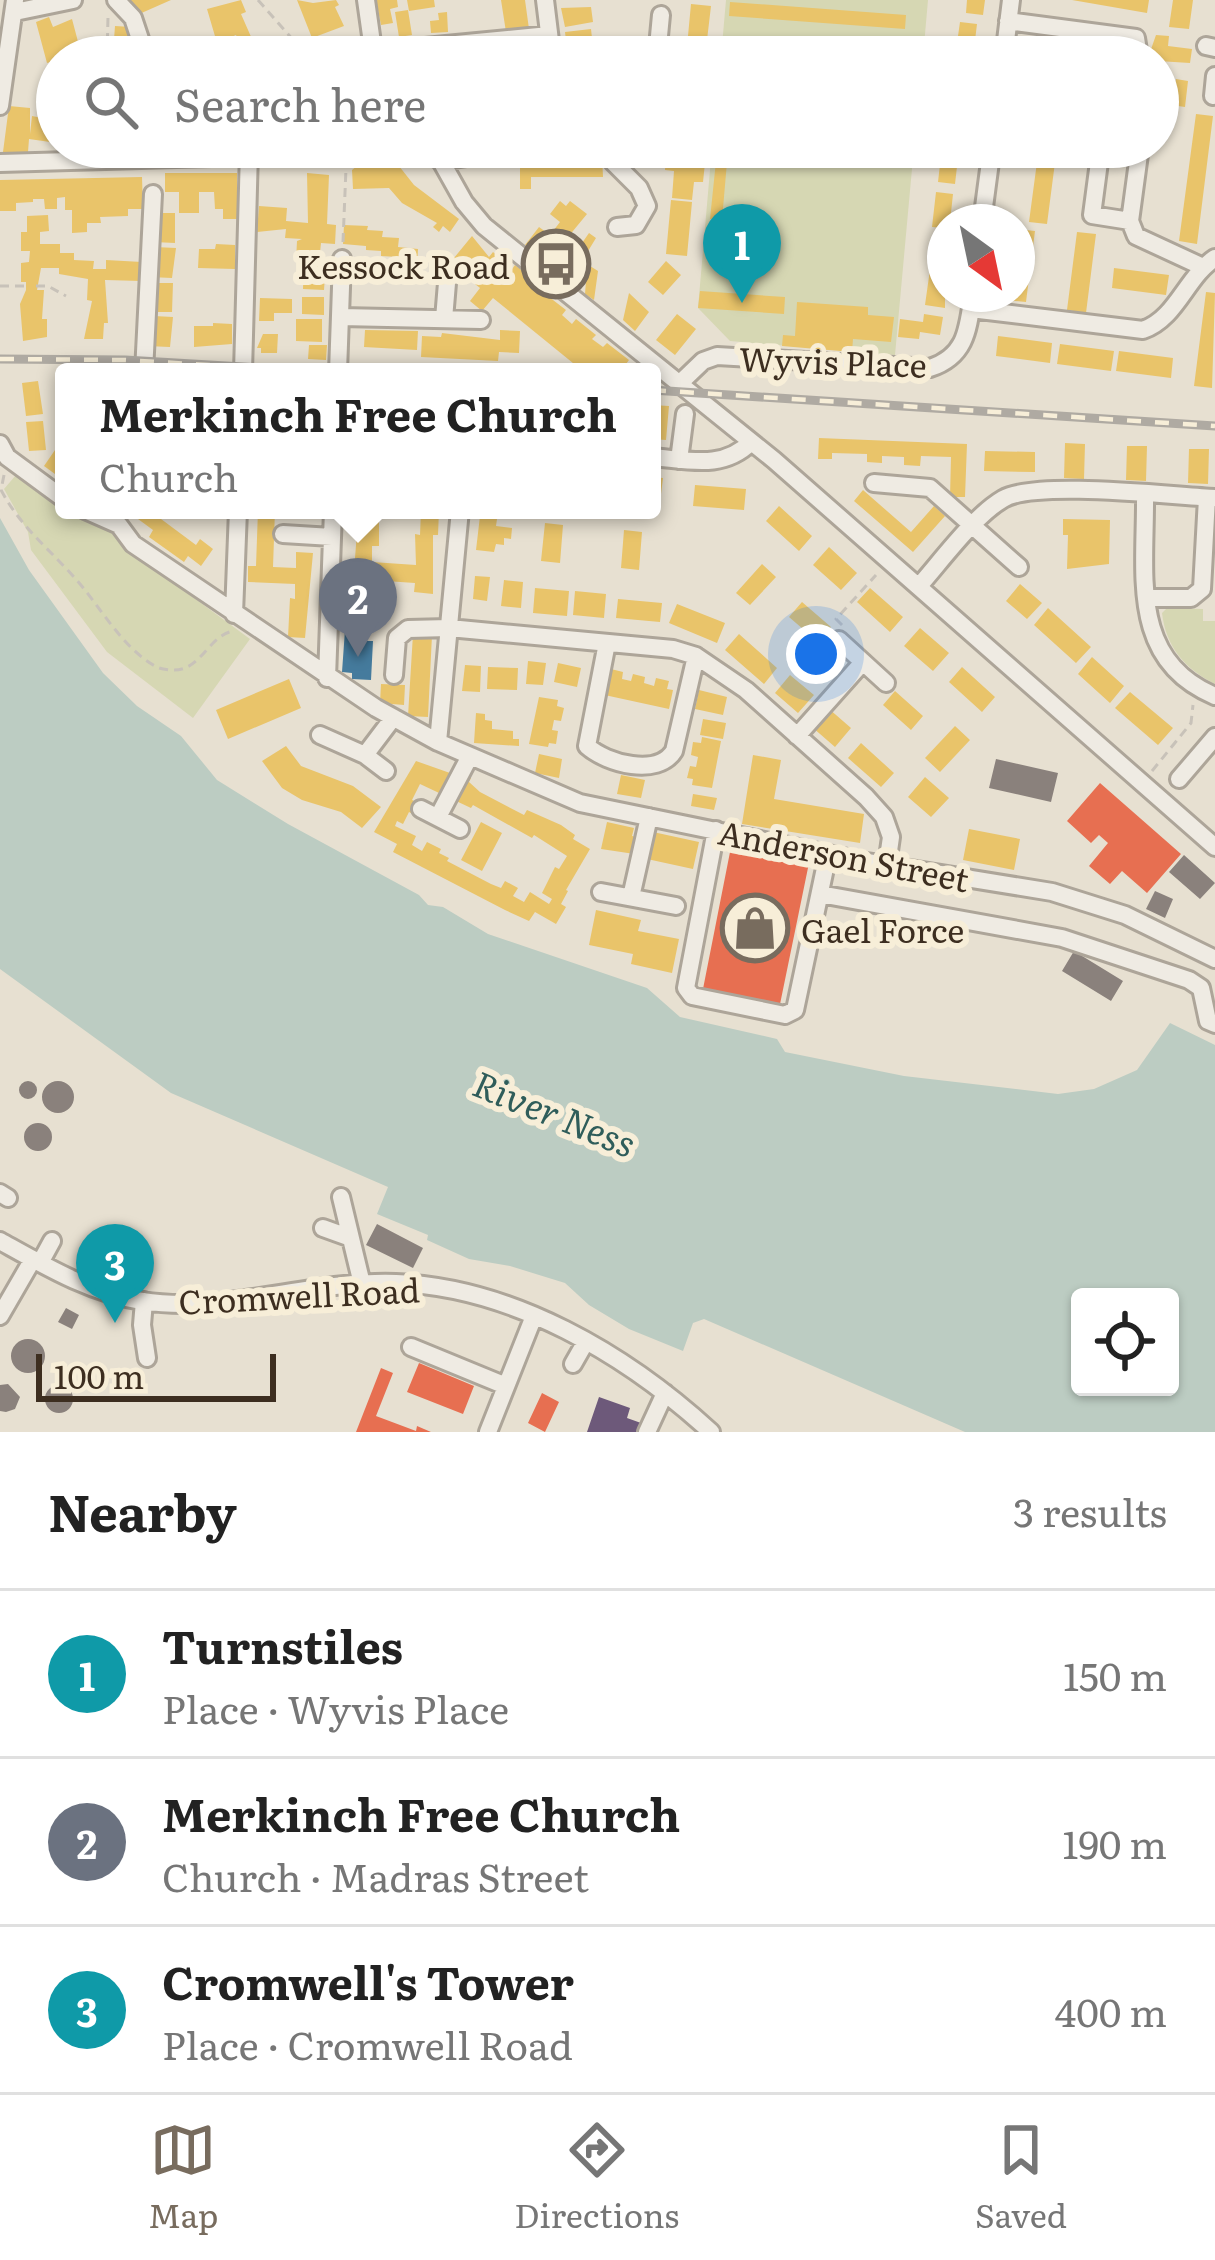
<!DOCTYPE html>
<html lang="en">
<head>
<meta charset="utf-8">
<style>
  :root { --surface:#fff; --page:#f6f6f6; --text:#222; --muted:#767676; --line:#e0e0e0; --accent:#786c5e }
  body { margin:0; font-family:Literata,serif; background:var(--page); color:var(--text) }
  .controls { position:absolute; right:36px; bottom:36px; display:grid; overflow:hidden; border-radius:12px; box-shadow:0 3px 9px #0004 }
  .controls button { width:108px; height:108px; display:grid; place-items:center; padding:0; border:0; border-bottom:3px solid var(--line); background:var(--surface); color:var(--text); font:60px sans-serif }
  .compass { position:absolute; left:927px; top:204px; width:108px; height:108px; border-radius:50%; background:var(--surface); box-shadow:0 3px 9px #0004; rotate:147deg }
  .scale { position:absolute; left:36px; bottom:30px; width:240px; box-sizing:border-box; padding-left:12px; border:6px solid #3d2e20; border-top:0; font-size:33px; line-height:42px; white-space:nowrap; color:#3d2e20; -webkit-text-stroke:9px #f7eed8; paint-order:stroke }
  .you { position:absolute; left:816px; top:654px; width:42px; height:42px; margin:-30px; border:9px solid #fff; border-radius:50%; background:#1a73e8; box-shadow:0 0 0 18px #1a73e833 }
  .badge { display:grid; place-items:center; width:78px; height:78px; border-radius:50%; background:var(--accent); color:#fff; font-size:39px; font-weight:700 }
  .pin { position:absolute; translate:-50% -99px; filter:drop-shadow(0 3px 6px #0008) }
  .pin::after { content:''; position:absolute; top:63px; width:42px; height:36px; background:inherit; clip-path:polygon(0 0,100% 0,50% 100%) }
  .popup { position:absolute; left:55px; top:363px; width:606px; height:156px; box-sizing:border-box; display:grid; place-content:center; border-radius:12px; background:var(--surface); filter:drop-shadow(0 3px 9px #0005); font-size:39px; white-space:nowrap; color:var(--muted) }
  .popup b { font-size:45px; color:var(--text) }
  .popup::after { content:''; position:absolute; left:50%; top:100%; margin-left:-24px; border:24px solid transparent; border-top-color:var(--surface) }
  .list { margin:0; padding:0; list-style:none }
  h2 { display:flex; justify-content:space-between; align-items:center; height:156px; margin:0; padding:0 48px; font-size:51px }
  h2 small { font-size:39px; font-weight:400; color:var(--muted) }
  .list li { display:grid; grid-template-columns:78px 1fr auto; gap:36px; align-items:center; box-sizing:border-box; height:168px; padding:0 48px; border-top:3px solid var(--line) }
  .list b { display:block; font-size:45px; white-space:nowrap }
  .list p { margin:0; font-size:39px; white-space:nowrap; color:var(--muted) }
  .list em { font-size:39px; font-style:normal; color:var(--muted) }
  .icon { flex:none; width:66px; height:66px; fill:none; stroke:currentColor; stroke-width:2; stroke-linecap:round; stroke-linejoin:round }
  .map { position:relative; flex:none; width:1215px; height:1432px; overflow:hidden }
  .search { position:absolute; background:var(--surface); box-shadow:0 3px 9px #0004; left:36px; right:36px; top:36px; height:132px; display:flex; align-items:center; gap:30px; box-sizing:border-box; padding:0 42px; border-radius:66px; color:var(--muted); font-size:45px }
  .sheet { height:660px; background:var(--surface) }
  nav { display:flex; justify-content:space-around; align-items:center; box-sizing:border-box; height:168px; border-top:3px solid var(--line); background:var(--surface); font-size:33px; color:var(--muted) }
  nav a { display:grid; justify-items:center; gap:6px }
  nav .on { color:var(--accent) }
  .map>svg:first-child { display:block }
</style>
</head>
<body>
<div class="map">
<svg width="1215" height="1432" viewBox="0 0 1215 1432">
  <rect width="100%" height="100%" fill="#e7e0d1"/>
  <!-- green -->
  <path fill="#d6d7b3" d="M726,0h202l-5,57h-202z
    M712,147h202l-19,208 -165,-14 -32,-33z
    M16,475l48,35 48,21 14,17 124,91 -57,79 -86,-66 -76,-102 -3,-18 -24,-43z
    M1167,608l36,1v12h12v63c-30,-15 -49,-37 -53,-71z"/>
  <!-- water -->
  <path fill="#bcccc2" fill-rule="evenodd" d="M0,518l29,52 74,103 34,33 44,30 36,44 71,44 131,71 9,10 15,2 45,27 159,54 33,29 97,22 8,13 119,24 154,18 36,-5 43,-19 33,-47 45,22v387h-250l-261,-113 -11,4 -10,28 -54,-22 -40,-24 -24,-22 -55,-17 -41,-7 -42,-19 1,-5 -51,-21 11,-27 -217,-94 -171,-124zM1080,1297h90v90h-90z"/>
  <!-- homes -->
  <path fill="#e9c46a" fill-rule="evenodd" d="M130,0h41l-34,15z
    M241,0l5,12 -5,2 11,25 -12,5 -4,-9 -19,8 -10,-34z
    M297,0l16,3 23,-3 3,5 -4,2 9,19 -32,12z
    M376,0h21l1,7 -8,2 3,14 -12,2z
    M407,0h27l1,7 -26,4z
    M501,0h24l4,29 -23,3z
    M967,0h18l-2,15 -17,-2z
    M1072,0h77l-2,13z
    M1173,0h20l-4,29 -20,-2z
    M730,2l176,13 -1,14 -176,-13z
    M691,4l20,2 -6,51h-19z
    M591,7l2,15 -28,5 -4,-19z
    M408,10l4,25 -13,2 -4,-25z
    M447,12l1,20 -17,1 -1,-12 9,-1 -1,-7z
    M49,17l4,10 19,-8 9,34 -34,10 -11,-41z
    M960,22l17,2 -4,33h-18z
    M115,26l16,1 -1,18 6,1 -1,8 -22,-1z
    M591,29l1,9 -9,1 1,9 9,-1 1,10h-26l-3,-25z
    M1156,35l13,1 -1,10 24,3 -2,14 -32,-2v-4l-9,-2z
    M536,46l1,11h-24l-1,-8z
    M1176,79l12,2 -3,26 -14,-2 -1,-20h5z
    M43,105l14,1v37l-28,-4 -1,13h-25l6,-46 21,2v26l2,-18 10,2z
    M1196,114l17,2 -16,128 -18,-3z
    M942,147l17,2 -4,35 -17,-2z
    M1039,147h18l-10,77 -18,-2z
    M666,150l20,1 -1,11 20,1 -2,19h-9l-2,18 -20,-2 2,-27 -9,-1z
    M602,155l1,22h-72v12h-11v-30z
    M716,161l11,1 -5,58 -12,-1z
    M357,166h42l15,19 45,34 -9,13 -7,-6 -4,6 -6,-5 4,-4 -35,-20 -13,-15 -36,1 -1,-19z
    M165,173h72v46h-14v-10h-8l-1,-17h-15v21h-20v-21h-14z
    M307,173l22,2 -2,49 9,1 -1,19 -14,-1 -2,19h7l-2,28 -21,-1 1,-28h-8l1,-20 5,-2 -17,-1 1,-9 -29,3 2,-26 28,2 -1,13 22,2z
    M142,177l1,32h-15v7l-28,1 1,6h-14v9l-15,1v-23h-7v-13l-8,1v11h-12l-1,-10h-11v3l-17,1v8h-16v-31z
    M936,192l17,2 -3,28h-5v6l-13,-1z
    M671,200l21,2 -5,54 -21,-2z
    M560,201l6,5 4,-5 17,13 -19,23 11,9 -19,23 -35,-24 14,-18 11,8 10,-13 -10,-8z
    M155,213h20v30l-21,-1z
    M48,215l1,16 -9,1v12h20v9h14v7l20,1 -1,8h13v-9l36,2 -1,19 -36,-1 3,43h-4l-1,16h-19l8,-38 -5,-1 1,-21 -29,-5v-6h-18l-4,22h7l-2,29h5v18l-24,4 -3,-37 6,-14v-8h-5v-19l8,-1 1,-11h-9v-19h6v-16z
    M344,225l24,1 -1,4 16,1 -1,6 17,1 -1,9 20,2 -1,18 -20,-2 1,-8 -17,-1v-5l-15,-1v-4l-23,-2z
    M1017,229l18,2 -9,71 -20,-2 1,-6h10z
    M1077,232l19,2 -10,79 -19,-3z
    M589,233l7,5 -14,23 16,10 -4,29 -9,-6 1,-13 -22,-12z
    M935,234l10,2v72l-20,-3z
    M472,236l17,21 4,-5 15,13 -3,3 5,4 5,-7 28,22 -3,3 26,20 -4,5 10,9 4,-5 20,16 -4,4 11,8 4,-4 22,17 -9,12h-36l-91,-74 -11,13 -12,-10 10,-13 -10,-8 3,-4 -9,-7 -4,5 -11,-10z
    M216,244l19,1v24l-37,-1 1,-19h16z
    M155,247l21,1 -4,30 -22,-1z
    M666,261l15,14 -18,20 -15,-13z
    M1114,268l55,7 -3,20 -54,-7z
    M152,283h21l-1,29h-21z
    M700,291l85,6 -1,17 -86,-6z
    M1206,292l9,1 -3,95 -18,-2z
    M629,293l20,19 -14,19 -12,-11z
    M302,297h22v18l-22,-1z
    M260,298l32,1v14h-18v8h-15z
    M797,302l71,5v8l26,2 -3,25 -38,-3 -1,13 -70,-6 1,-11 12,1z
    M677,314l19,15 -21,26 -19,-15z
    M924,314l19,3 -3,18 -20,-3 -1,7 -21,-2 2,-18 23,3z
    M154,316l19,1 -3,30 -23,-1z
    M296,319h26v23l-26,-1z
    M213,323l19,1v20l-38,3v-21h19z
    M365,330l53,1 -1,19 -53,-3z
    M500,330l20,1 -1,22 -20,-1 -1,9 -77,-4 1,-21 19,1 1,-4 58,7z
    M263,334h15l-1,19h-16v-5h-4z
    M998,336l54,7 -2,20 -54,-7z
    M1060,344l54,7 -3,20 -54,-7z
    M309,345h18l-1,15 -18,-1z
    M1119,351l54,7 -2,20 -55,-7z
    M38,381l5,33 -17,2 -4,-33z
    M652,405l17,1 -3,34 -14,-1z
    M43,421l3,29 -17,1 -3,-29z
    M819,438l148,6 -2,53h-15l1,-40 -30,-1 -1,10 -16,-1v-8l-22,-1v7l-15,-1v-8l-35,-1v6h-14z
    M1065,443l20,1 -1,35 -20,-1z
    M1127,446h20l-1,35 -20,-1z
    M1189,449h20l-1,35 -20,-1z
    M55,450l9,6v18l-6,-5 -3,5 -11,-8z
    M985,451l50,1v20l-51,-1z
    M652,477l11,1 -3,24 -8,-1z
    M695,485l51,4 -2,21 -51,-4z
    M863,490l48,42 23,-26 11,10 -32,36 -59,-51z
    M779,506l33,30 -13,15 -33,-30z
    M144,510h13l7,5 -3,4 35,26 4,-6 13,10 -12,17 -13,-10 -4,6 -35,-25 4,-7 -15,-11z
    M258,510h17l-2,57 23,1v-16l17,1 -8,85 -17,-1 2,-39 5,1v-15l-47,-2v-16h8z
    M421,510h18l-1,25h-5v59l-19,-2 1,-9 -44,-3v4h-18l5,-65h21v27h-7v16l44,3 -1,-31 5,1z
    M480,516l17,3 -1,7 16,2 -1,11 -7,-1v7l-8,-1 -2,8 -18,-2z
    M1063,519l47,1 -1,44 -42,5 1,-34h-5z
    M545,523l18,2 -3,38 -19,-2z
    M624,530l18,2 -3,38 -18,-2z
    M829,547l28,26 -16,17 -28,-25z
    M762,564l14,13 -26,28 -14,-12z
    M475,576l15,1 -3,24 -14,-2z
    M504,580l19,2 -2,26 -20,-2z
    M1020,584l22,19 -15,16 -21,-18z
    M348,587l17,2 -2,28 -17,-1z
    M535,588l34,3 -2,25 -34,-3z
    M870,588l33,29 -13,15 -33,-30z
    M575,591l31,3 -2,24 -31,-3z
    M618,599l44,4 -2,19 -44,-4z
    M802,602l29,25 -13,15 -29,-25z
    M677,604l48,19 -8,20 -48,-20z
    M1048,608l43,39 -15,16 -42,-38z
    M920,628l29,25 -16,18 -29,-25z
    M413,634l19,1 -4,82 -20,-1z
    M739,634l38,34 -13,16 -39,-34z
    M1092,657l32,29 -14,17 -32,-29z
    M528,661l18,2 -3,22 -17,-1z
    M558,663l23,5 -4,19 -23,-5z
    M465,665l16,1 -1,26 -18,-1z
    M488,667l30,1 -1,22 -30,-1z
    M962,667l33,30 -13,15 -33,-30z
    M611,669l12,3 -1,7 9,2 2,-7 12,3 -1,6 10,3 2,-8 13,3 -2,8 6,1 -4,19 -69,-15 4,-18 5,1z
    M790,675l24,20 -16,18 -23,-20z
    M289,679l12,29 -73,31 -12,-29z
    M381,684l24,1 -1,20 -24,-2z
    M699,690l28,7 -4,18 -28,-6z
    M895,691l28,25 -12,14 -28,-25z
    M1130,692l43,36 -15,17 -43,-37z
    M539,697l19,3 -1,6 7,2 -3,13 -7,-1 -2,10 6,1 -2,13 -7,-1 -1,4 -19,-3z
    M828,708l23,20 -16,19 -23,-20z
    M476,713l9,1v6l7,1v8l21,2v8h6v7l-45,-3z
    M703,719l23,4 -3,16 -23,-4z
    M955,726l15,14 -30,32 -15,-14z
    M702,737l19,4 -9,47 -20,-3 1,-6 -6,-1 3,-12 6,1 2,-10 -7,-2 2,-13 8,1z
    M861,743l33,30 -13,14 -33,-29z
    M286,746l15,20 52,20 28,21 -19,21 -21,-16 -39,-12 -20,-12 -20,-27z
    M539,754l23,5 -3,19 -24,-5z
    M753,755l28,5 -7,39 90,15 -4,29 -118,-19z
    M416,761l34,12 2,-5 19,10 -2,4 11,10 44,23 3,-5 34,15 14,10 -2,4 17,10 -24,41 2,1 -7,13 5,3 -10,17 -21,-12 -6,9 -24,-11 -112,-58 4,-8 -23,-12zM420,784l51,24 2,-3 59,33 2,-3 33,21 -8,13 -4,-2 -13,26 10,6 -3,5 -19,-12 -6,10 -11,-6 5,-8 -13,-7 -4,7 -10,-4 -44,-23 2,-3 -10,-5 2,-4 -14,-7 -5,9 -10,-6 4,-9 -21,-10 2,-5 6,3 6,-12 4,2 6,-11 -7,-3z
    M621,775l24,5 -4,18 -24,-4z
    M925,777l24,21 -18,19 -23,-20z
    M693,794l24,4 -3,12 -23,-4z
    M481,822l21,11 -20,38 -21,-11z
    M607,822l27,6 -2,8 19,4 2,-8 46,10 -6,27 -46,-10 1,-3 -47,-7z
    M969,829l51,10 -6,31 -51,-10z
    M596,910l45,10 -3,11 41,8 -7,34 -41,-9 2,-10 -44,-9z"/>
  <!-- shops -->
  <path fill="#e76f51" d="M1100,783l81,71 -34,39 -25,-22 -12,13 -21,-18 19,-23 -9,-8 -8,8 -24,-22z
    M731,847l78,16 -30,146 -77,-15z
    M419,1363l55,23 -11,28 -56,-22z
    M381,1368l12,5 -17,43 40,15 1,-5 14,6h-75z
    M542,1393l17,9 -14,30 -17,-9z"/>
  <!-- offices -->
  <path fill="#6d597a" d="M599,1397l31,11 -3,10 14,5 -3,9h-51z"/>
  <!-- public -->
  <path fill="#457b9d" d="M346,616l20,2 -2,23h9l-2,39 -19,-1v-6l-10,-1z"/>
  <!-- industry -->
  <path fill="#8a817c" d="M996,759l62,14 -7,29 -62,-14z
    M1184,855l31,28 -15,16 -31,-27z
    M1155,891l18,8 -8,19 -19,-9z
    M1074,951l49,30 -12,20 -49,-30z
    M42 1097a16 16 0 1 1 32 0a16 16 0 1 1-32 0Z
    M19 1090a9 9 0 1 1 18 0a9 9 0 1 1-18 0Z
    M24 1137a14 14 0 1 1 28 0a14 14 0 1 1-28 0Z
    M377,1224l46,24 -10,20 -47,-23z
    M66,1308l13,7 -7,14 -14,-7z
    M11 1356a17 17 0 1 1 34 0a17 17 0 1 1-34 0Z
    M8,1384l12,13 -5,12 -9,3 -6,-1v-26z
    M45 1399a14 14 0 1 1 28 0a14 14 0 1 1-28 0Z"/>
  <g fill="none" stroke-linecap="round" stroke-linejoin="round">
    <defs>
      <path id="minor" d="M116,0l17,18 13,39
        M366,0l8,57
        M545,0l7,57
        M15,12l58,-12
        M1008,21l128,17 3,19
        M1206,46l9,2
        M373,52l176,-17
        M657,57l4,-42
        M1004,57l7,-57
        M1213,96l2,-20
        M0,106l15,-106
        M614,147l-1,15 26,26 8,18 -11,19 -19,2
        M1101,147l-9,68 38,6
        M1140,147l-10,74 6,15 67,31
        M441,161l23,41 20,24 290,234 441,387
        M0,163l392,-11 40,3 9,6 91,-14
        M982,222l10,-75
        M971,309l172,21c34,-12 43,-53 72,-72
        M341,317l140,3
        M444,319l3,-36
        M144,372l9,-178
        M243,372l6,-221
        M338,372l4,-113
        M679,384l24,-23 14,-5 213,12c37,-12 38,-40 43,-74
        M0,444l7,13 57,42
        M652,457c37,3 71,13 99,-15
        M679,460l6,-46
        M874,483l56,5 89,79
        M1145,494c1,79 -17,166 70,202
        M85,510l34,15 14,19 243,164 62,34 142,61 287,59 185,30 73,23 90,44
        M283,534l49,3
        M919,586c23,-26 55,-70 84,-87 32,-19 169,-3 212,-1
        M1146,598h45l11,-9 5,-91
        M234,614l4,-104
        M839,640l47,43
        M607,643l-20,103c20,18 71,31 87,5l22,-95
        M394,675l3,-37 11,-9 41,-1 224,21 23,7 50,34 120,107 18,20 7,20 -4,28
        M327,678l6,-168
        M320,735l45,20 21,16
        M797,736l66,-74
        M438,742l22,-232
        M365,755l28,-37
        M1179,779l36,-42
        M421,809l39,20
        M438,817l32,-61
        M716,830l-30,158 6,8 93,19 10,-5 33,-156
        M601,892l75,14
        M820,894l242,44 127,42 12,8 7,33 7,3
        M631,897l18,-80
        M0,1193l8,5
        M341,1197l21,87
        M323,1228l25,9
        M0,1241c45,25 90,52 142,60 84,13 169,-21 254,-18 116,4 230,71 315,149
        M40,1263l12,-22
        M144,1301l-2,24 5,33
        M0,1316l33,-57
        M411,1347l95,39
        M573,1364l12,-21
        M488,1432l46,-116
        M647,1432l18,-39"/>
    </defs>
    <!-- minor casing -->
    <use href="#minor" stroke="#ada599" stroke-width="22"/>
    <!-- path -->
    <path stroke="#c8c2b9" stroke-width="3" stroke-dasharray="9 6" stroke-linecap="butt" d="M258,0l50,57
      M107,57l1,-40
      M343,242l3,-74
      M0,286h25
      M36,286h12l18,10
      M4,475l-3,15c19,36 46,57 72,86 26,28 48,71 82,90 4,3 13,4 18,4 28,1 35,-34 60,-39
      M842,625l-6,-6 40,-44
      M1152,771l39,-48 2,-18"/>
    <!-- minor -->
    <use href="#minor" stroke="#efebe3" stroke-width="16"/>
    <defs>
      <path id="rail" d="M0,359l125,1 201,12
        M652,390l563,36"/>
    </defs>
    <!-- rail casing -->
    <use href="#rail" stroke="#afaaa2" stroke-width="9"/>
    <!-- rail -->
    <use href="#rail" stroke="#f7eed8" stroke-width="4.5" stroke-dasharray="14" stroke-linecap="butt"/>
  </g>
  <!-- icons -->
  <defs>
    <symbol id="bus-ring" viewBox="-11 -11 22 22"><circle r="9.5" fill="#f7eed8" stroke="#786c5e" stroke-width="1.5"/><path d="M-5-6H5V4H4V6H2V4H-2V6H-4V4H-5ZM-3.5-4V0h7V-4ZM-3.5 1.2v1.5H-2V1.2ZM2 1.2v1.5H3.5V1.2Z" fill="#786c5e"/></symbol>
    <symbol id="shop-ring" viewBox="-11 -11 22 22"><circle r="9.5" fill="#f7eed8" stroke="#786c5e" stroke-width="1.5"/><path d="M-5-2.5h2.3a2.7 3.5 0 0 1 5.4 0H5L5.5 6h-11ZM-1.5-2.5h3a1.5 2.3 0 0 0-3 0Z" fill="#786c5e"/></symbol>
  </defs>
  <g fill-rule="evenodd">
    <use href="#bus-ring" x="518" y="226" width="76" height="76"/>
    <use href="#shop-ring" x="717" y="890" width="76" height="76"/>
  </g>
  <g text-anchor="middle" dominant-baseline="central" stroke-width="12" stroke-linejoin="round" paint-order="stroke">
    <!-- poi labels -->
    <g font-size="33" fill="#3d2e20" stroke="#f7eed8" text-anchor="end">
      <text x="510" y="264">Kessock Road</text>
      <text x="801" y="928" text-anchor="start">Gael Force</text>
    </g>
    <!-- street labels -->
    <g font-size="33" fill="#3d2e20" stroke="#f7eed8">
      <text transform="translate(833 360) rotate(2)">Wyvis Place</text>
      <text transform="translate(844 854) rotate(11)">Anderson Street</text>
      <text transform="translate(299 1294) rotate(-3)">Cromwell Road</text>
    </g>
    <!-- water labels -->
    <g font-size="36" font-style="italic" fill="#2f5d5a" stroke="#f7eed8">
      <text transform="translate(555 1112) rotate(22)">River Ness</text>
    </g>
  </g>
</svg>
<div class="controls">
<button><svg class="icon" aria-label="locate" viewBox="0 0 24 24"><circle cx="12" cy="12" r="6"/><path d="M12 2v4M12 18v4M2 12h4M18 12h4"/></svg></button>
</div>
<svg class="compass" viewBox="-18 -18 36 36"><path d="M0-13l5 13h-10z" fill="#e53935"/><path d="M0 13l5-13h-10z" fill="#767676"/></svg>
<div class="scale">100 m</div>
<div class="you"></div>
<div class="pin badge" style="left:742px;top:303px;background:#0f9aa8">1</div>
<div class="pin badge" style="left:358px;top:657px;background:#6b7280">2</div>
<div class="popup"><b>Merkinch Free Church</b>Church</div>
<div class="pin badge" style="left:115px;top:1323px;background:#0f9aa8">3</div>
<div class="search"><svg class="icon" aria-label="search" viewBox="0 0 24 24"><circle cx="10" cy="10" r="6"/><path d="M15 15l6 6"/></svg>Search here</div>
</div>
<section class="sheet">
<h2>Nearby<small>3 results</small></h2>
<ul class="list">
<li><span class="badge" style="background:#0f9aa8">1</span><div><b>Turnstiles</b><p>Place · Wyvis Place</p></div><em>150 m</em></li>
<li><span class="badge" style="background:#6b7280">2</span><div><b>Merkinch Free Church</b><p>Church · Madras Street</p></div><em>190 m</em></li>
<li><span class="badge" style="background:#0f9aa8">3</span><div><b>Cromwell's Tower</b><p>Place · Cromwell Road</p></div><em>400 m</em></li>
</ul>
</section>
<nav>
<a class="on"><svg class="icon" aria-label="map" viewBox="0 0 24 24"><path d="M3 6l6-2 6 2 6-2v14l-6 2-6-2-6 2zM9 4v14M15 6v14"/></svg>Map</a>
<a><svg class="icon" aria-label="directions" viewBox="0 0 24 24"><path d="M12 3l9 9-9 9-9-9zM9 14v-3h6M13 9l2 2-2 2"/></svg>Directions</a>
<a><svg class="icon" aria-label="saved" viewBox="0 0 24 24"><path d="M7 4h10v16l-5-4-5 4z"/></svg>Saved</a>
</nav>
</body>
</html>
